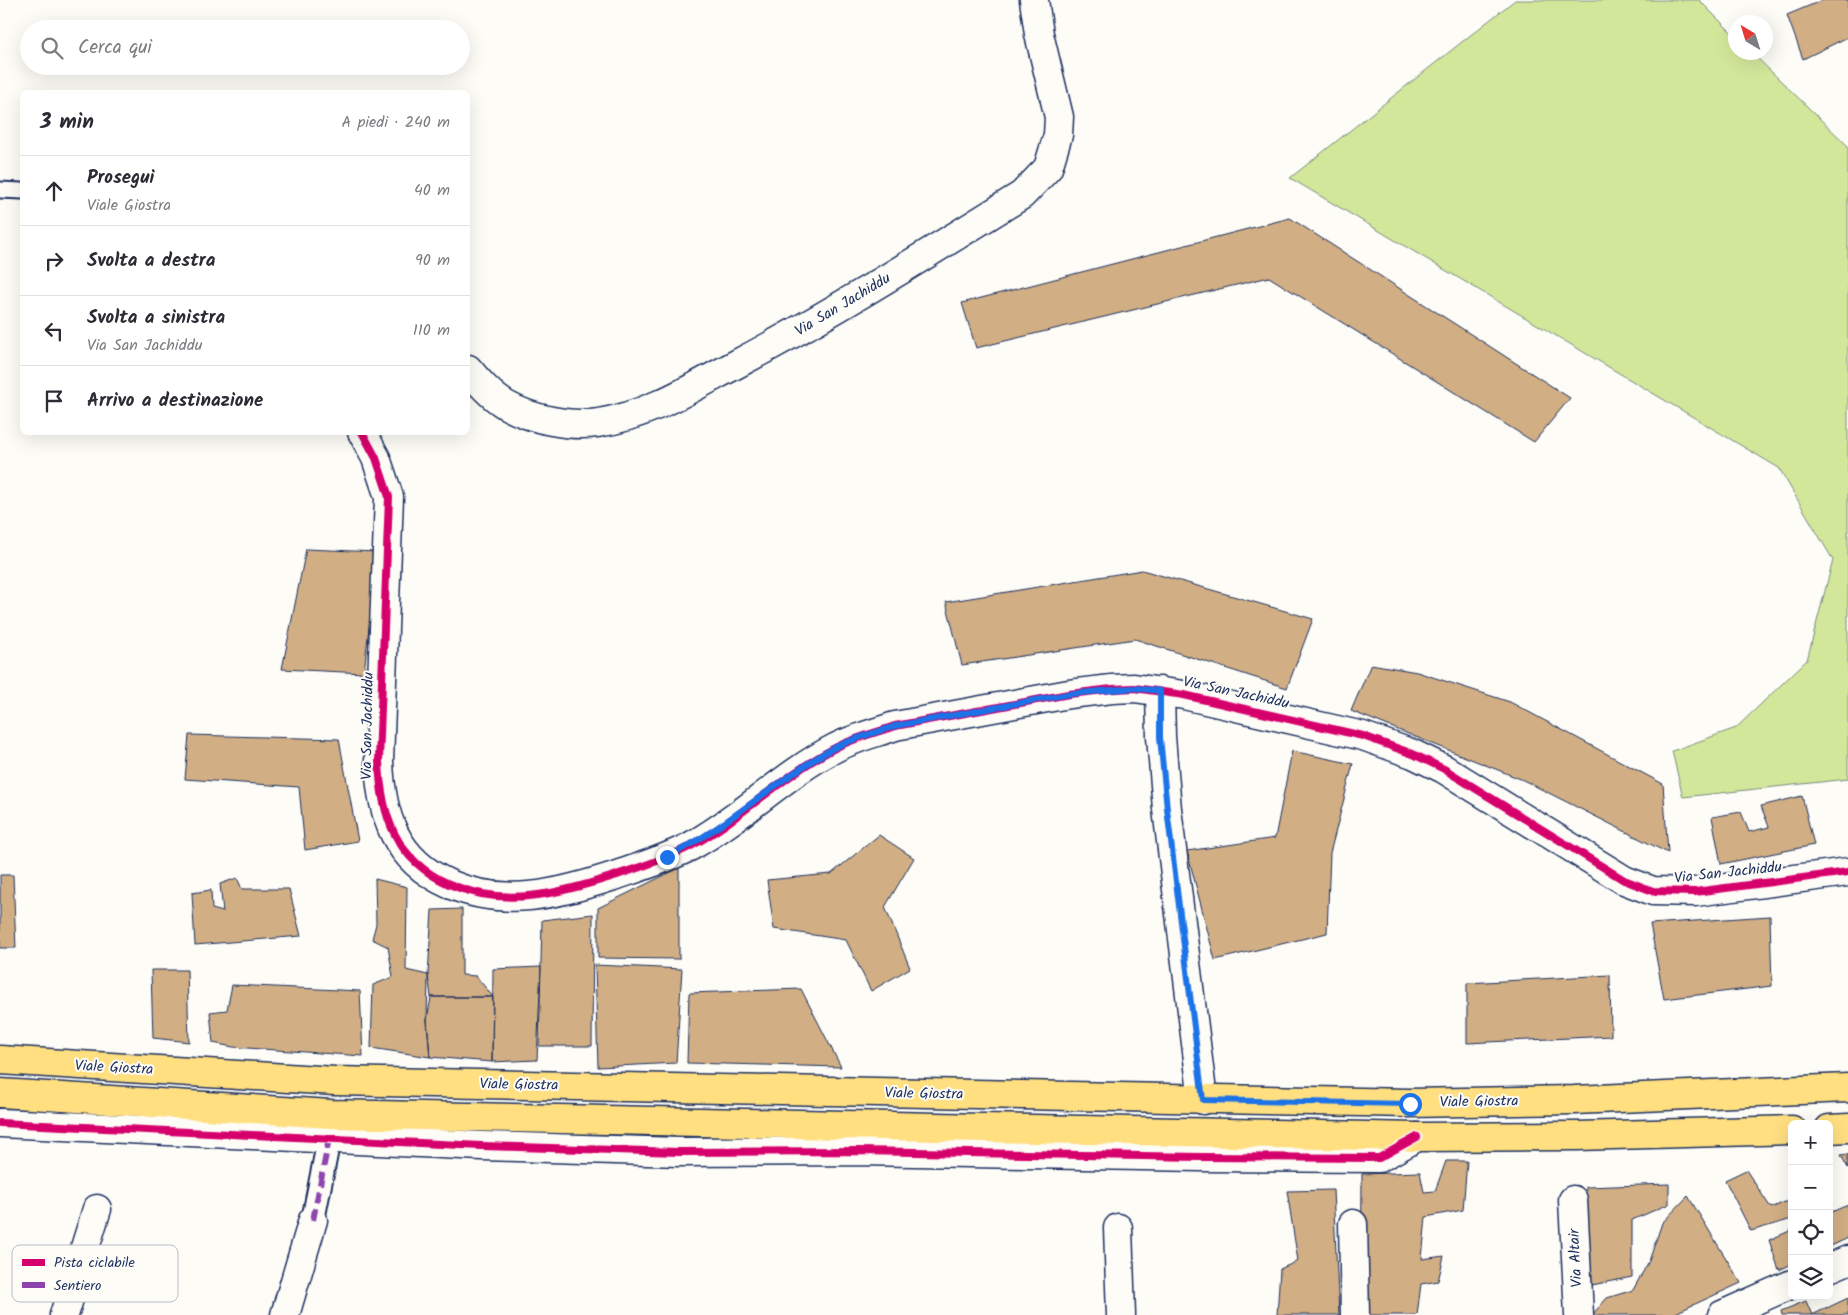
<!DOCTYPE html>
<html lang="it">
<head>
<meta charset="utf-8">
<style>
  :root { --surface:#fff; --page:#f7f7f7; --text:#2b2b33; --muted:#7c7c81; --line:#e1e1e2 }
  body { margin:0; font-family:Kalam,sans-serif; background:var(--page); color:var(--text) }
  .controls { position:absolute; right:15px; bottom:15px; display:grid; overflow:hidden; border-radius:8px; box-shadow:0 5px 20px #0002 }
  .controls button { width:45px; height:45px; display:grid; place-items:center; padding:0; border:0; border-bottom:1px solid var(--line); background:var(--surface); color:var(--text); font:25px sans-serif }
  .compass { position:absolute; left:1728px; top:15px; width:45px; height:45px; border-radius:50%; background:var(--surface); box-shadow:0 5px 20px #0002; rotate:322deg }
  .stop { position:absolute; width:15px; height:15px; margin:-11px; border:4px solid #1a73e8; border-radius:50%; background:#fff }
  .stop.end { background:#1a73e8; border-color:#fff; box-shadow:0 1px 5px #0008 }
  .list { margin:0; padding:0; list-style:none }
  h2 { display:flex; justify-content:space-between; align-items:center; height:65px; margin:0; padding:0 20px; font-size:21px }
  h2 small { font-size:16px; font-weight:400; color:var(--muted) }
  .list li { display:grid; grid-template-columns:32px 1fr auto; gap:15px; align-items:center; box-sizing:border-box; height:70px; padding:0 20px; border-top:1px solid var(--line) }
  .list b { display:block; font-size:19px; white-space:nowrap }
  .list p { margin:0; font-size:16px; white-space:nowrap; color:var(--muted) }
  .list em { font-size:16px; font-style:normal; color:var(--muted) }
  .icon { flex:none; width:28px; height:28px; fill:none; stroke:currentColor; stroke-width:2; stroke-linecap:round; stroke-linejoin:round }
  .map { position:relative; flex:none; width:1848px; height:1315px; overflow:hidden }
  .search { position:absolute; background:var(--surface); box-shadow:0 5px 20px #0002; left:20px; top:20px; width:450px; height:55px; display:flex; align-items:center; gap:12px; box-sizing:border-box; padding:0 18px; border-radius:28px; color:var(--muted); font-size:19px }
  .panel { position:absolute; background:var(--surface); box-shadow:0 5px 20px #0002; left:20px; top:90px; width:450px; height:345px; border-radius:8px }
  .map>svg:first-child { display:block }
</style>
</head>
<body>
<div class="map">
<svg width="1848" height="1315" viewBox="0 0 1848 1315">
  <rect width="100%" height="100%" fill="#fdfcf7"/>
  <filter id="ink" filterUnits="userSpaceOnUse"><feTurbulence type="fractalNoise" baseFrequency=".02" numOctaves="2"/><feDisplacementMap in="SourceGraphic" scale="10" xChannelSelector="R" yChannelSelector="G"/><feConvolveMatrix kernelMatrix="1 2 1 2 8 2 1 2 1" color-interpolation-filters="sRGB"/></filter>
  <g filter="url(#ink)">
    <!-- green -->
    <path fill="#d3e79b" stroke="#778b7c" d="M1515,0h184l36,36 1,16 16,1 96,93v633l-165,18 -11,-46 64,-23 71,-68 26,-100 -54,-92 -489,-290z"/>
    <!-- building -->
    <path fill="#d1ae84" stroke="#1b2f5e" d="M1823,0h25v37l-45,22 -16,-44z
      M1290,218l280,180 -36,44 -265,-165 -293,71 -14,-45z
      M306,549l71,3 -13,121 -82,-4z
      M1142,570l171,49 -26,69 -152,-49 -173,26 -16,-63z
      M1371,664l46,8 93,30 153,82 5,69 -145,-73 -172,-69z
      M189,735l150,4 19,102 -53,9 -6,-63 -114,-8z
      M1292,751l61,13 -23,89 -3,80 -112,27 -28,-109 88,-13z
      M1802,796l12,49 -93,19 -9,-47 29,-5 8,20 20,-5 -8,-21z
      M879,835l35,23 -29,49 25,61 -39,23 -25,-51 -72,-11 -7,-49 64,-6z
      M679,868v91l-81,-1v-50z
      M0,875h13l3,73h-16z
      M237,878l5,11h47l12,47 -106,9 -3,-52 19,-3 1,19 11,3 -3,-28z
      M375,879l32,8 -1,83 22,5 -1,45 3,37 -59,-9 2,-63 20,-8 -5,-30 -16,-8 4,-15z
      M462,909v66l14,1 17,21h-62l-3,-22 4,-65z
      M593,914l-1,132h-53l3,-126z
      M1770,916l2,70 -108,13 -14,-75z
      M595,965l87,4 -6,94 -78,4z
      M541,967l-4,93 -45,2 1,-93z
      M151,970h36l2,72 -36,-4z
      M1610,975l1,61 -144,7v-60z
      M232,985l128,6 3,65 -130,-9 -20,-4 -3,-31 17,-2z
      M801,989l40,78 -154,-4 2,-70z
      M431,997h62l-1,65 -62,-5 -3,-37z
      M1848,1154v14l-7,-13z
      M1446,1161h21l-4,49 -37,7 -4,42 22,-3 -6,25 -17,3 -4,31h-56l1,-141 58,-2 4,20 11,-1z
      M1746,1170l25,38 21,-9v20l-41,12 -26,-51z
      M1669,1184v20l-37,16v57l-50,10 4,-100z
      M1333,1190l6,125h-62l3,-46 18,-8 -11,-70z
      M1688,1196l53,87 -70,32h-79l15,-17 26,-8 16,-29 13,-38z
      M1848,1205v33l-19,9v-34z
      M1792,1230v34l-13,6 -10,-30z
      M1848,1298v17h-36z
      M1806,1301l6,14h-30l-1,-4z"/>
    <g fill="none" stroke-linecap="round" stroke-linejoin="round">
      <defs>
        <path id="service" d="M0,190l22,1"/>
        <path id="pedestrian" d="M313,1220l16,-81"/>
        <path id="minor" d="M468,369c11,13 23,27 38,36 25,14 63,22 92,18 48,-7 92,-34 135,-57 99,-52 194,-112 289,-171l26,-27 10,-33 1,-18 -20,-83 -5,-34
          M362,432l14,26 13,39 -10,264c2,54 16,99 70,123 56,24 109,10 165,-8 26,-9 53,-17 77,-30 51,-28 92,-71 144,-98 19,-10 40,-15 60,-22l174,-32 43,-5 22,-1 50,7 179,41 50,18 31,15 180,111 29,11 42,1 153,-20
          M1160,691l1,46 6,72 36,291
          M0,1123l482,23 197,6 180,-1 342,6 178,1 38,-21
          M1573,1200l6,115
          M1353,1224l2,91
          M1118,1228l3,87
          M1829,1268l19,-8
          M64,1315l33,-106
          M285,1315l28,-95
          M1722,1315l70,-31"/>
        <path id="primary" d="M0,1060l335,21 1075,22 164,-3 274,-12
          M0,1093l331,21 652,14 434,9 160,-1 215,-6
          M1829,1129l19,-1"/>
      </defs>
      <!-- service casing -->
      <use href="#service" stroke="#1b2f5e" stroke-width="19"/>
      <!-- pedestrian casing -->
      <use href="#pedestrian" stroke="#1b2f5e" stroke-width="26"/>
      <!-- minor casing -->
      <use href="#minor" stroke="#1b2f5e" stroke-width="31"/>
      <!-- primary casing -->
      <use href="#primary" stroke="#1b2f5e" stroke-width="31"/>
      <!-- service -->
      <use href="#service" stroke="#fdfcf7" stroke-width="15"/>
      <!-- pedestrian -->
      <use href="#pedestrian" stroke="#fdfcf7" stroke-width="22"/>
      <!-- minor -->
      <use href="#minor" stroke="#fdfcf7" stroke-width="28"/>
      <!-- primary -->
      <use href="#primary" stroke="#ffdf80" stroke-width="28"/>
      <!-- quiet -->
      <path stroke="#8e44ad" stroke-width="6" stroke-dasharray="12 6" stroke-linecap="butt" d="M313,1220l16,-81"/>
      <defs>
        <path id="cycleway" d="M362,432l14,26 13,39 -10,264c2,54 16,99 70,123 56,24 109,10 165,-8 26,-9 53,-17 77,-30 51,-28 92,-71 144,-98 19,-10 40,-15 60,-22l174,-32 43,-5 22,-1 50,7 179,41 50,18 31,15 180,111 29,11 42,1 153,-20
          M0,1123l482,23 197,6 180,-1 342,6 178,1 38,-21"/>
      </defs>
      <!-- cycleway casing -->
      <use href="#cycleway" stroke="#fdfcf7" stroke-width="11"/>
      <!-- cycleway -->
      <use href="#cycleway" stroke="#d6006c" stroke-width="8"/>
    </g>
  </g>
  <g fill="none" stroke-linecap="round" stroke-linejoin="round" filter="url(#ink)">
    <!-- route -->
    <path stroke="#1a73e8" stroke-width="6" d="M667,857c60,-29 108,-77 167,-109 19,-10 41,-15 61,-22l174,-32 65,-6 26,3v46l7,72 36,291 207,4"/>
  </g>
  <g text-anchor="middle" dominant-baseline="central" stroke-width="4" stroke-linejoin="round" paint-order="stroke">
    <!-- street labels -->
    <g font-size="15" fill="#1b2f5e" stroke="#fdfcf7">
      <text transform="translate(843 305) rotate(-31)">Via San Jachiddu</text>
      <text transform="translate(1236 693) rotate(12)">Via San Jachiddu</text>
      <text transform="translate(368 726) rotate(-89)">Via San Jachiddu</text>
      <text transform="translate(1728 873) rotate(-6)">Via San Jachiddu</text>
      <text transform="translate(114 1068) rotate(3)">Viale Giostra</text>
      <text transform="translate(519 1085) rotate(1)">Viale Giostra</text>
      <text transform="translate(924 1094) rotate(1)">Viale Giostra</text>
      <text transform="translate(1479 1102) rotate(-1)">Viale Giostra</text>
      <text transform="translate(1576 1258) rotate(-93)">Via Altair</text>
    </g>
  </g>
  <!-- legend -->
  <rect x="12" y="1245" width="166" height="57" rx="8" fill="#fdfcf7" stroke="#b9bec9" stroke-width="1"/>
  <rect x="22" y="1259" width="23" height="7" fill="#d6006c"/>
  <rect x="22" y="1282" width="23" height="6" fill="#8e44ad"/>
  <g font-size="14" fill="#1b2f5e">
    <text x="54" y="1267">Pista ciclabile</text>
    <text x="54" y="1290">Sentiero</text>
  </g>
</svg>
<div class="controls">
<button>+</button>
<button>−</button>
<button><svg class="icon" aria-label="locate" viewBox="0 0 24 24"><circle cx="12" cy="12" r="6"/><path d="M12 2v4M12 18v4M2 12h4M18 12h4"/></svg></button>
<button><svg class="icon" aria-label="layers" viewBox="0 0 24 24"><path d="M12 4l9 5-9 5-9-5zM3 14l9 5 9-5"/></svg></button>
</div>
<svg class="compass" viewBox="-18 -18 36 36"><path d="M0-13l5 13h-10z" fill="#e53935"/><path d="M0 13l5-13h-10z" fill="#7c7c81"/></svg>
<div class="stop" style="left:1410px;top:1104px"></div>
<div class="stop end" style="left:667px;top:857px"></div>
<div class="search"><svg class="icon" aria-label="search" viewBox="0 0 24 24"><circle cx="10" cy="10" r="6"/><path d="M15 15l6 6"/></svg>Cerca qui</div>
<section class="panel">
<h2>3 min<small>A piedi · 240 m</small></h2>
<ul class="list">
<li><svg class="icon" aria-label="ahead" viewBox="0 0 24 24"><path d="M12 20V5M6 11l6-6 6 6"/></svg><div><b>Prosegui</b><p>Viale Giostra</p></div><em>40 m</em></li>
<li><svg class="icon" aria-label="right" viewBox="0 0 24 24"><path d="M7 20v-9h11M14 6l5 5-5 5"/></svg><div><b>Svolta a destra</b></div><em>90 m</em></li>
<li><svg class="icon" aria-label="left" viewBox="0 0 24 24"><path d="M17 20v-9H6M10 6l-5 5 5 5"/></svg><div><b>Svolta a sinistra</b><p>Via San Jachiddu</p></div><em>110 m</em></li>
<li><svg class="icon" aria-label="arrive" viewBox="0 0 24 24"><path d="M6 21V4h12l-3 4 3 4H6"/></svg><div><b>Arrivo a destinazione</b></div></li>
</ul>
</section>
</div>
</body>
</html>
